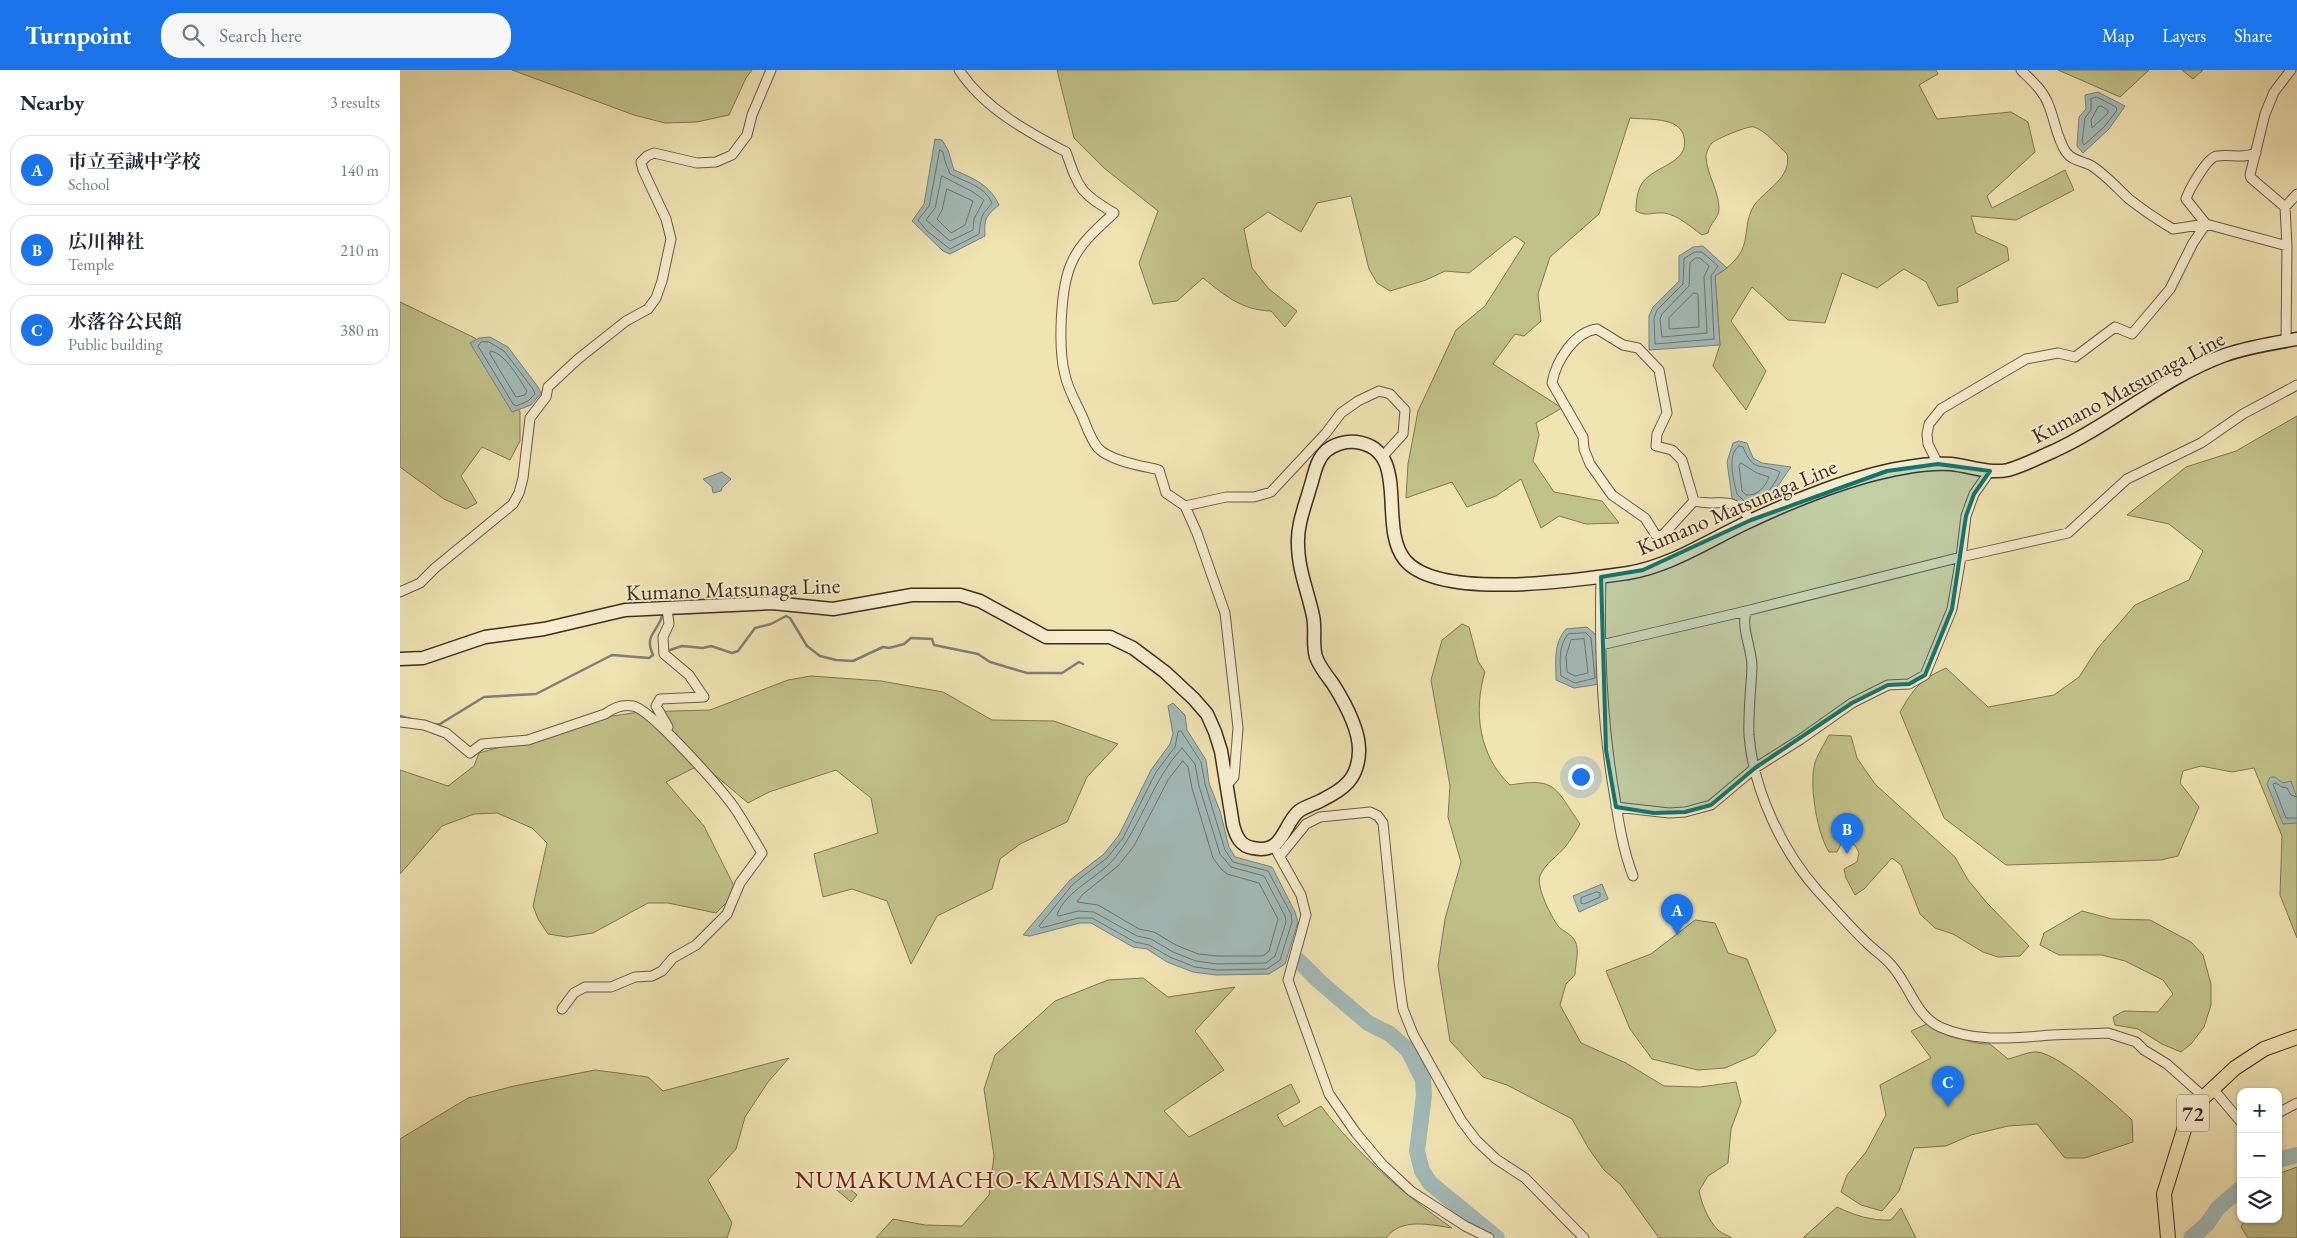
<!DOCTYPE html>
<html lang="en">
<head>
<meta charset="utf-8">
<style>
  :root { --surface:#fff; --page:#f6f6f7; --text:#1f2937; --muted:#747a83; --line:#e0e1e3; --accent:#1a73e8 }
  body { margin:0; font-family:"EB Garamond","Noto Serif JP",serif; background:var(--page); color:var(--text) }
  .controls { position:absolute; right:15px; bottom:15px; display:grid; overflow:hidden; border-radius:10px; box-shadow:0 1px 4px #0004 }
  .controls button { width:45px; height:45px; display:grid; place-items:center; padding:0; border:0; border-bottom:1px solid var(--line); background:var(--surface); color:var(--text); font:25px sans-serif }
  .you { position:absolute; left:1180px; top:706px; width:18px; height:18px; margin:-12px; border:4px solid #fff; border-radius:50%; background:#1a73e8; box-shadow:0 0 0 8px #1a73e833 }
  .badge { display:grid; place-items:center; width:32px; height:32px; border-radius:50%; background:var(--accent); color:#fff; font-size:16px; font-weight:700 }
  .pin { position:absolute; translate:-50% -41px; filter:drop-shadow(0 1px 2px #0008) }
  .pin::after { content:''; position:absolute; top:26px; width:18px; height:15px; background:inherit; clip-path:polygon(0 0,100% 0,50% 100%) }
  .list { margin:0; padding:0; list-style:none }
  h2 { display:flex; justify-content:space-between; align-items:center; height:65px; margin:0; padding:0 20px; font-size:21px }
  h2 small { font-size:16px; font-weight:400; color:var(--muted) }
  .list li { display:grid; grid-template-columns:32px 1fr auto; gap:15px; align-items:center; box-sizing:border-box; height:70px; margin:0 10px 10px; padding:0 10px; border:1px solid var(--line); border-radius:20px }
  .list b { display:block; font-size:19px; white-space:nowrap }
  .list p { margin:0; font-size:16px; white-space:nowrap; color:var(--muted) }
  .list em { font-size:16px; font-style:normal; color:var(--muted) }
  .icon { flex:none; width:28px; height:28px; fill:none; stroke:currentColor; stroke-width:2; stroke-linecap:round; stroke-linejoin:round }
  .map { position:relative; flex:none; width:1897px; height:1168px; overflow:hidden }
  header { display:flex; align-items:center; gap:30px; box-sizing:border-box; height:70px; padding:0 25px; background:var(--accent); color:#fff }
  header strong { font-size:24px }
  nav { display:flex; gap:28px; margin-inline-start:auto; font-size:18px }
  .search { width:350px; height:45px; background:var(--page); display:flex; align-items:center; gap:12px; box-sizing:border-box; padding:0 18px; border-radius:20px; color:var(--muted); font-size:19px }
  main { display:flex }
  aside { flex:1; background:var(--surface) }
  .map>svg:first-child { display:block }
</style>
</head>
<body>
<header>
<strong>Turnpoint</strong>
<div class="search"><svg class="icon" aria-label="search" viewBox="0 0 24 24"><circle cx="10" cy="10" r="6"/><path d="M15 15l6 6"/></svg>Search here</div>
<nav><a>Map</a><a>Layers</a><a>Share</a></nav>
</header>
<main>
<aside>
<h2>Nearby<small>3 results</small></h2>
<ul class="list">
<li><span class="badge">A</span><div><b>市立至誠中学校</b><p>School</p></div><em>140 m</em></li>
<li><span class="badge">B</span><div><b>広川神社</b><p>Temple</p></div><em>210 m</em></li>
<li><span class="badge">C</span><div><b>水落谷公民館</b><p>Public building</p></div><em>380 m</em></li>
</ul>
</aside>
<div class="map">
<svg width="1897" height="1168" viewBox="0 0 1897 1168">
  <rect width="100%" height="100%" fill="#f1e4b3"/>
  <filter id="stains"><feTurbulence type="fractalNoise" baseFrequency=".004" numOctaves="4"/><feColorMatrix values="0 0 0 0 .2 0 0 0 0 .09 0 0 0 0 .02 0 0 0 .5 -.17"/></filter>
  <radialGradient id="worn" r=".72"><stop offset=".6" stop-color="#630" stop-opacity="0"/><stop offset="1" stop-color="#630" stop-opacity=".3"/></radialGradient>
  <!-- green -->
  <path fill="#c1c288" stroke="#807654" d="M112,0h240l-6,8 -17,37 -32,7 -32,1 -31,-8z
    M657,0h879l2,4 -19,11 18,34 74,-7 17,10 7,30 -48,44 5,12 73,-38 9,20 -58,30 -45,-4 5,17 31,14 2,13 -52,28 1,14 -20,4 -12,-24 -22,-13 -27,19 -35,-15 -17,50 -37,-3 -36,-33 -21,34 35,50 -20,39 -33,-44 7,-21 -5,-69c10,-6 20,-14 26,-24 8,-15 3,-33 14,-48 12,-15 37,-27 32,-50 -9,-8 -21,-23 -33,-27 -5,-2 -38,12 -42,16 -3,3 -6,10 -6,14 1,18 13,34 13,52 0,9 -9,14 -11,24l-6,2c-11,-8 -24,-20 -38,-22 -11,-1 -18,4 -28,-2 0,-8 1,-19 5,-26 11,-20 49,-20 43,-48 -4,-21 -38,-17 -54,-19l-31,96 -49,43 -12,37 3,27 -17,15 -9,-2 -22,30 69,44 -26,15 3,12 -6,26 21,31 48,9 17,22 -33,1 -27,-8 -18,12 -20,-49 -25,17 -29,11 -15,-25 -46,16 2,-34 10,-53 38,-81 29,-24 40,-63 -10,-7 -46,37 -24,-2 -19,9 -36,11 -13,-8 -8,-14 -18,-73 -34,7 -16,29 -33,-20 -24,17 8,39 17,21 28,22 -12,16 -14,-16c-30,-1 -45,-15 -68,-33l-26,23 -24,3 -14,-41 19,-52 -54,-43 -30,-30z
    M1658,0h91l-29,27z
    M1782,0h21l-10,9z
    M0,232l75,36 45,74v29l-10,19 -28,-13 -21,29 16,27 -11,6 -22,-10 -44,-32z
    M1897,346v522l-17,-43 2,-59 -28,-68 -22,4 -31,-6 -18,5 -3,12 19,24 -21,49 -17,4 -155,5 -62,-47 -44,-106c14,-24 20,-32 46,-44l42,39 66,-12 25,-18 19,-29 37,-43 54,-25 14,-29 -34,-27 -42,-9 59,-48 50,-16z
    M1062,554l7,3 9,34 7,11c-12,39 -6,84 25,113 47,-8 45,3 70,39 -4,7 -9,15 -14,22 -8,10 -21,17 -26,30 -4,11 11,40 18,50 4,5 14,8 17,15 5,9 0,24 0,34l-9,9 -6,21 21,38 45,20 38,23 36,1 36,-5 5,20 -10,27 -3,34 -20,13 -9,15c3,14 9,29 19,39 4,4 10,5 14,8h-73l-38,-53 -17,-15 -15,-21 -17,-30 -65,-34 -24,-8 -33,-36 -12,-75 7,-47 16,-57 -13,-45 2,-31 -19,-106 11,-40z
    M411,606l70,5 62,11 49,28 62,1 64,23 -31,33 -20,45 -47,22 -20,15 -8,30 -55,27 -26,48 -24,-63 -35,-12 -29,8 -9,-43 64,-21 -7,-35 -35,-28 -67,22 -21,11 -46,-39 -36,18 38,44 33,66 -21,21 -48,-10h-20l-55,30 -26,4 -19,-3 -10,-15 -5,-13 14,-63 -15,-15 -35,-15 -23,1 -32,12 -42,48v-104l48,16 26,-20 5,-13 127,-36 34,-5 70,-2 78,-30z
    M1429,665l22,1 6,22 18,26 80,73 13,23 19,23 42,43 -9,10 -22,1 -15,-5 -30,-18 -18,-6 -15,-14 -19,-49 -9,-7 -28,31 -9,6 -9,-17 -2,-9 13,-7 2,-9 -4,-8 -13,-3 -5,10h-8c-12,-19 -19,-63 -15,-85 2,-11 10,-22 15,-32z
    M1682,841l30,8 38,1 41,22 12,13 8,29v21l-7,22 -13,17 -10,8 -19,-8 -24,-15 -23,-4 -2,-8 11,-6 34,1 15,-18 -10,-14 -38,-19 -23,-6h-43l-19,-10 4,-12z
    M1295,850l20,3 13,30 19,6 29,72 -21,24 -30,13 -27,2 -46,-11 -22,-30 -24,-58 45,-17z
    M743,908l25,19 67,-10 -40,44 29,39 -60,41 25,26 102,-53 9,18 -23,13 7,12 37,-21c37,49 81,87 131,122 -21,-3 -51,-11 -66,10h-510l17,-19 32,6 37,1 27,-31 5,-39 -10,-67 11,-34 60,-54 53,-21z
    M1529,953c16,10 42,22 61,21l18,15c9,-2 22,-8 30,-7 24,4 76,51 94,68l1,22 -48,16h-20l-28,-34 -29,2 -37,9 -25,11 -32,2 -15,43 -17,20 -21,-6 -20,-13 6,-17 19,-23 20,-37 -6,-30 51,-27 -20,-27z
    M389,988l-21,24 -23,35 -9,32 -28,31 24,43 -5,15h-327v-99l68,-41 46,-12 81,-16 53,7 15,14z
    M1897,1097v71h-49l-7,-11 4,-8h33v-45z
    M443,1113l14,12 -6,7 -14,-12z
    M1437,1137c17,8 34,14 54,13l10,-12 15,30h-113z"/>
  <!-- water -->
  <path fill="#a2bbb9" stroke="#7b817b" d="M1698,22l27,14 -16,23 -26,24 -6,-7 2,-29 7,-8 -1,-14z
    M535,69l7,1 6,10 6,20c19,8 36,15 45,35 -13,11 -15,13 -14,31l-35,18 -7,-3 -31,-30 12,-17z
    M1303,176l24,22 -12,8 5,69 -71,5v-34l4,-9 26,-26v-25l14,-9z
    M90,267l18,10 30,40 3,6 -10,12 -19,7 -42,-69 9,-5z
    M1339,371l8,2 6,15 9,5 29,4c-14,19 -24,43 -50,39l-9,-8 -5,-36 6,-19z
    M322,402l9,7 -9,9 -1,3 -8,2 -1,-6 -9,-8z
    M1187,557l9,8 4,49 -26,4 -18,-8c0,-19 -3,-36 10,-51z
    M773,633l12,12 2,15 19,30 3,23 11,28 9,36 6,10 37,10 23,45 3,10 -13,42 -16,10 -53,1 -23,-3 -26,-10 -20,-13 -14,-2 -42,-24h-11l-50,13 -7,-1 47,-55 34,-26 15,-19 32,-65 19,-26 3,-10 -5,-28z
    M1870,707h5l8,6 8,-2 6,17v25l-14,1 -16,-40z
    M1202,814l6,15 -29,13 -6,-16z"/>
  <g fill="none" stroke-linecap="round" stroke-linejoin="round">
    <!-- shore -->
    <path stroke="#71736c" stroke-width="1" d="M1697,27l19,10 1,3 -12,16 -21,19 -2,-3 3,-24 6,-8v-11z
      M1701,36l7,4v3l-16,15 -1,-8 7,-13z
      M540,80l3,2 2,9 5,13c15,8 35,12 42,29 -12,15 -10,10 -13,31l-29,15 -23,-18 -9,-11 11,-14z
      M542,106l31,16 11,8 -10,19 -1,11 -23,11 -24,-21 9,-12z
      M547,119l26,12 -8,24 -14,8 -14,-14 5,-9z
      M1295,182h7l16,14 -7,10 3,63 -59,5 -1,-26 3,-8 26,-26 1,-25z
      M1296,188h4l9,8 -5,11 3,56 -45,4 -2,-18 2,-5 27,-28 1,-23z
      M1294,223l4,1 1,33 -30,2v-11z
      M89,272l15,9 29,38 2,5 -7,7 -12,5 -3,-2 -35,-58 3,-4z
      M91,281c15,3 28,28 36,40l-2,4 -9,2 -26,-43z
      M1339,376l4,1c11,27 17,15 37,25 -6,15 -19,32 -36,29l-7,-7c-3,-13 -11,-39 2,-48z
      M1341,393l16,10 12,4c-4,10 -11,19 -23,18l-4,-4 -3,-25z
      M1186,563l5,5 4,40 -20,5 -14,-7c-1,-14 -3,-30 7,-42z
      M1184,569l4,34 -13,3 -8,-4 -1,-16 5,-16z
      M781,661l20,31 4,22 20,66 8,12 35,9 23,43 1,8 -12,38 -13,9 -50,1 -22,-3 -25,-10 -21,-12 -14,-3 -43,-24h-14l-37,10 -2,-2 34,-42 34,-26 16,-20 33,-66 19,-25 3,-15z
      M782,678l13,16 4,22 21,68 11,13 33,9 21,40 1,6 -11,34 -9,7 -49,1 -21,-3 -23,-9 -22,-13 -14,-3 -43,-24 -16,-1 -19,5 -2,-1c8,-24 41,-37 57,-56 28,-34 38,-79 68,-111z
      M783,691l5,6 4,21 21,70 8,11 6,5 32,9 19,36 -9,32 -6,5h-45l-20,-2 -22,-9 -22,-13 -15,-3 -41,-24 -21,-3 6,-8 35,-28 16,-20 34,-66z
      M1897,727l-6,-2 -4,-7 -5,-1 -6,-4 -3,1 13,34h11
      M1197,822l3,1v4l-16,7 -3,-1v-5z"/>
    <!-- stream -->
    <path stroke="#7b817b" stroke-width="2.5" d="M267,581l15,-5 21,2 8,-2 21,7 6,-2 17,-23 16,-4 15,-8 4,2 17,28 13,10 16,4 17,1 30,-14 6,1 15,-4 7,-6 21,1 2,6 44,9 12,8 37,11h35l17,-11 4,2
      M0,646l11,3
      M33,655l7,-1 44,-27 52,-3 76,-39 37,3 4,-3c-9,-20 4,-22 9,-39"/>
    <!-- river -->
    <path stroke="#a2bbb9" stroke-width="16" d="M899,891l21,21 48,41 22,11 18,16 15,30 1,15 -7,56 5,20 8,12 67,55
      M1878,1090l19,-5
      M1791,1168l16,-14 11,-16 23,-20"/>
    <defs>
      <path id="minor" d="M559,0c25,38 67,61 107,82 13,37 14,41 48,61 -15,14 -34,30 -42,49 -12,25 -14,86 -7,113 3,15 12,29 18,43 4,10 8,22 15,30 12,13 45,18 61,22l7,23 19,13 12,27 28,80 13,115 -4,49 -8,9
        M1621,0c11,11 23,21 28,36 6,15 8,33 17,46 6,9 17,9 26,14 14,9 25,22 37,33 14,11 29,21 44,30l33,-5 81,22
        M1885,137l-34,-29 -1,-3 15,-61 9,-22 17,-22
        M1806,154l-20,-25c3,-9 21,-42 31,-43 14,-2 25,3 39,-3
        M1886,271l1,-95 -2,-39 12,-13
        M1538,394l-10,-20 -1,-10 2,-10 12,-15 85,-50 32,-6 17,4 40,-30 17,7 38,-45 23,-46 13,-19
        M1294,431l-32,35 -7,-2 -10,-16 -33,-23 -22,-31 -6,-15 -1,-12 -31,-54c4,-22 22,-51 45,-54l26,16 15,3 21,22 8,43 -10,21 -1,12 16,4 10,10 12,41c27,7 35,-9 57,19
        M785,436l41,-9h28l17,-5 55,-59 15,-20 17,-12 21,-10 11,3 15,16 -2,24 -20,22
        M1201,507c-2,74 1,148 14,221 4,26 8,52 18,78
        M0,522l20,-9 15,-15 78,-64 6,-11 4,-15 7,-60 16,-21 2,-10 30,-28 48,-38 22,-12 8,-11 6,-17 9,-42 -5,-20 -23,-49 -2,-8 6,-6 7,-3 43,10 19,-1 16,-7 15,-20 5,-20 19,-45
        M267,539l2,15 -6,13 1,17 25,21 15,22 -44,2 -4,7 12,21
        M1346,541c-5,19 6,37 6,56 -1,23 -4,45 -3,68 4,54 33,116 69,156 16,17 32,36 49,52 8,8 18,14 25,23 18,20 23,49 48,61 36,16 74,11 112,8 19,-1 38,-1 56,-2l28,9 8,8 23,14 37,33
        M1201,575l145,-34 215,-54 107,-24 59,-54 74,-36 42,-29 54,-29
        M0,652l24,3 22,8 24,20 12,-9 46,-4 77,-26c8,-6 17,-10 28,-8 18,3 88,83 101,101 10,15 19,31 28,46l-22,30 -13,31 -31,31 -23,13 -11,13 -10,5 -17,1 -24,10h-26l-11,6 -12,16
        M1216,737l53,6 16,-1 26,-7 44,-37 46,-29 51,-36 36,-18 21,-1 16,-9 27,-66 9,-52 5,-41 8,-22 16,-23
        M877,782l24,43 5,20 -18,65 41,114 27,39 26,31 29,27 54,35 24,12
        M880,786l26,-32 14,-7 50,-5 8,4 5,7 16,158 4,28 10,25 48,86 15,20 20,19 29,19 59,60
        M1813,1019l28,33
        M1878,1043l19,-10"/>
      <path id="secondary" d="M0,589l23,-1 62,-21 59,-8 81,-19 147,-7 61,6 79,-14h48l20,6 66,36h64l23,11 32,24 29,27 13,15 8,18 6,19 12,74c3,11 7,21 20,23 31,7 30,-24 46,-37 7,-5 16,-7 23,-11 22,-11 36,-21 37,-48 1,-22 -14,-49 -26,-68 -6,-8 -14,-18 -17,-27 -4,-13 0,-28 -3,-41 -5,-24 -15,-47 -15,-72 -1,-19 7,-38 12,-56 4,-12 6,-28 16,-37 8,-7 20,-10 30,-9 56,7 21,84 49,118 34,41 174,20 223,13 43,-7 81,-33 120,-51 44,-21 106,-46 154,-54 16,-3 33,-5 49,-4 19,2 38,10 57,6 15,-4 32,-13 46,-19 59,-27 110,-74 171,-96 23,-8 48,-12 72,-16"/>
      <path id="primary" d="M1768,1168l-4,-44 23,-74 17,-23 31,-29 29,-19 33,-12"/>
    </defs>
    <!-- minor casing -->
    <use href="#minor" stroke="#6c5944" stroke-width="11"/>
    <!-- secondary casing -->
    <use href="#secondary" stroke="#402b1f" stroke-width="15"/>
    <!-- primary casing -->
    <use href="#primary" stroke="#402b1f" stroke-width="16"/>
    <!-- minor -->
    <use href="#minor" stroke="#f6edce" stroke-width="9"/>
    <!-- secondary -->
    <use href="#secondary" stroke="#f6edce" stroke-width="12"/>
    <!-- primary -->
    <use href="#primary" stroke="#f1e4b3" stroke-width="14"/>
  </g>
  <!-- marked area -->
  <path fill="#0f766e" fill-opacity="0.2" stroke="#0f766e" stroke-width="4" stroke-linejoin="round" d="M1538,394l52,7 -16,23 -8,22 -14,93 -27,66 -16,9 -21,1 -36,18 -97,65 -44,37 -26,7 -31,1 -38,-6 -10,-57 -5,-173 42,-7 108,-50 136,-49z"/>
  <g text-anchor="middle" dominant-baseline="central" stroke-width="4" stroke-linejoin="round" paint-order="stroke">
    <!-- shield labels -->
    <rect fill="#f6edce" stroke="#776554" stroke-width="1" x="1777" y="1024.5" width="32" height="37" rx="4"/>
    <g font-size="21" font-weight="bold" fill="#402b1f">
      <text x="1793" y="1043">72</text>
    </g>
    <!-- street labels -->
    <g font-size="22" fill="#402b1f" stroke="#f6edce">
      <text transform="translate(1728 317) rotate(-28)">Kumano Matsunaga Line</text>
      <text transform="translate(1337 437) rotate(-23)">Kumano Matsunaga Line</text>
      <text transform="translate(333 519) rotate(-2)">Kumano Matsunaga Line</text>
    </g>
    <!-- quarter labels -->
    <g font-size="25" letter-spacing="1" fill="#7a1f14" stroke="#f6edce">
      <text x="589" y="1109">NUMAKUMACHO-KAMISANNA</text>
    </g>
  </g>
  <rect width="100%" height="100%" filter="url(#stains)"/>
  <rect width="100%" height="100%" fill="url(#worn)"/>
</svg>
<div class="controls">
<button>+</button>
<button>−</button>
<button><svg class="icon" aria-label="layers" viewBox="0 0 24 24"><path d="M12 4l9 5-9 5-9-5zM3 14l9 5 9-5"/></svg></button>
</div>
<div class="you"></div>
<div class="pin badge" style="left:1277px;top:865px">A</div>
<div class="pin badge" style="left:1447px;top:784px">B</div>
<div class="pin badge" style="left:1548px;top:1037px">C</div>
</div>
</main>
</body>
</html>
